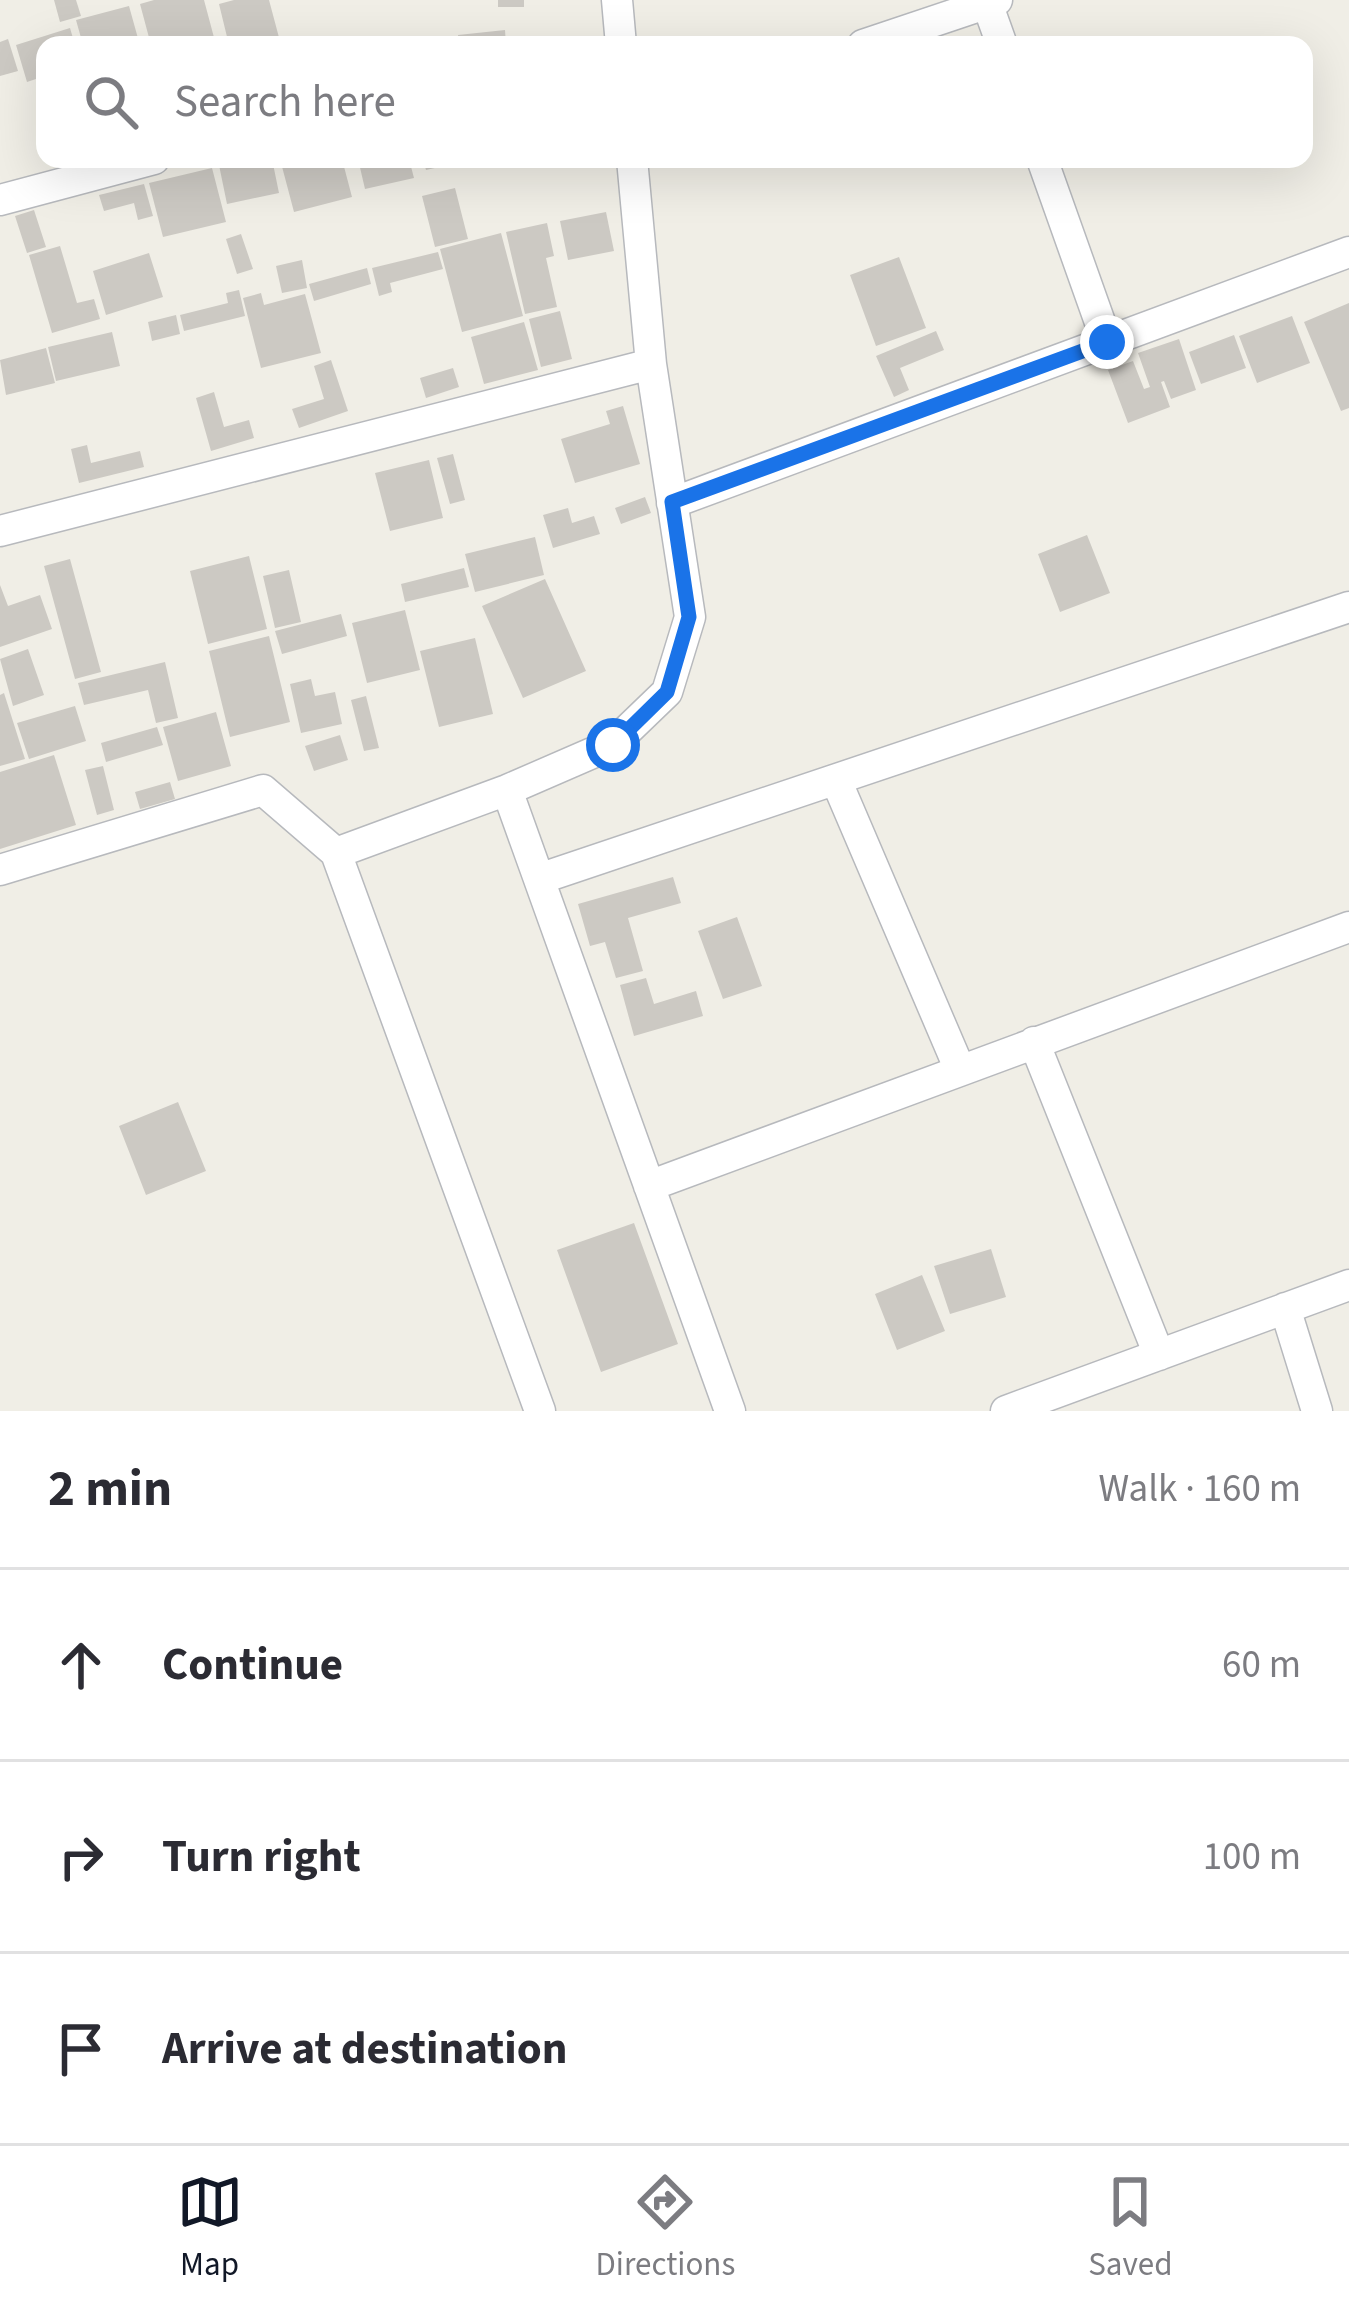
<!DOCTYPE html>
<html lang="en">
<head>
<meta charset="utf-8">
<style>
  :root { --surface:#fff; --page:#f7f7f7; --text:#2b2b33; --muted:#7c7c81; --line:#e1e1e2; --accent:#111827 }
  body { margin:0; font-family:"Source Sans 3",sans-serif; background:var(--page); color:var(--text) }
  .stop { position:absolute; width:36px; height:36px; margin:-27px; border:9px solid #1a73e8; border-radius:50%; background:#fff }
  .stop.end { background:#1a73e8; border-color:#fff; box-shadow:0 3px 12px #0008 }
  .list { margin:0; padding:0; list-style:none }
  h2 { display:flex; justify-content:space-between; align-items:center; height:156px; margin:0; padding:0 48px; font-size:51px }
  h2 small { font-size:39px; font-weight:400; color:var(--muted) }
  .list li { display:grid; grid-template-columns:78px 1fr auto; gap:36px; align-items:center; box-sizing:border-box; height:192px; padding:0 48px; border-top:3px solid var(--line) }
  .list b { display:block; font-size:45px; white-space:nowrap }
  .list em { font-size:39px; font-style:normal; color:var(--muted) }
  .icon { flex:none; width:66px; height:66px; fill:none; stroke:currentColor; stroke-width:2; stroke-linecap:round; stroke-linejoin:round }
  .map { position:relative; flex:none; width:1349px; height:1411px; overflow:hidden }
  .search { position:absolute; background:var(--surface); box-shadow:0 12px 48px #0002; left:36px; right:36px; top:36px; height:132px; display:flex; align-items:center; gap:30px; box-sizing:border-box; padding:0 42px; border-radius:24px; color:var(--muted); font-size:45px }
  .sheet { height:732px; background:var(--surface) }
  nav { display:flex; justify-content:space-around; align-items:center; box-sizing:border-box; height:168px; border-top:3px solid var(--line); background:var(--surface); font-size:33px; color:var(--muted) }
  nav a { display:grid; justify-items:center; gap:6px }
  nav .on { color:var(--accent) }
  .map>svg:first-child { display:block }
</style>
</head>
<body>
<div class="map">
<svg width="1349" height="1411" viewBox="0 0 1349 1411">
  <rect width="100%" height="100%" fill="#f0eee6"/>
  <!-- building -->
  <path fill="#ccc9c3" d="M54,0h22l5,16 -21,6z
    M154,0h50l12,45h-65l-11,-41z
    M234,0h35l12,45h-52l-10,-41z
    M498,0h26v7h-26z
    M129,6l10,36 -56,3 -7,-25z
    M70,28l5,17h-30v31l-18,6 -11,-37z
    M505,30l1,15h-47l-1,-10z
    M8,39l10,32 -18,5v-34z
    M248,159h24l7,34 -52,11 -8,-39z
    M280,159h62l10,38 -58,15z
    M358,159h51l5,19 -49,11z
    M423,159h42v2l-39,9z
    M212,168l14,54 -63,15 -14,-54z
    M144,184l9,32 -15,4 -4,-17 -30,8 -5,-16z
    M455,188l13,51 -33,8 -13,-51z
    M34,210l12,37 -19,6 -12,-37z
    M606,212l8,39 -46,9 -8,-39z
    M547,223l7,33 -8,2 11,49 -32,7 -19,-82z
    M501,233l22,83 -61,16 -22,-83z
    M241,234l12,35 -16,5 -11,-35z
    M60,246l17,57 17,-4 6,20 -48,14 -23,-78z
    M438,252l5,17 -53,14 2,9 -13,4 -7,-28z
    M149,253l14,44 -57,18 -13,-44z
    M899,257l27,71 -50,18 -26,-71z
    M302,260l5,28 -25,5 -6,-27z
    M367,268l4,16 -57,17 -5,-17z
    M239,290l6,26 -61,15 -4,-16 48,-12 -2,-10z
    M261,293l3,12 41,-11 16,59 -60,15 -18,-70z
    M1349,303v105l-8,3 -37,-89z
    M560,311l12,48 -31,8 -12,-48z
    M176,315l4,19 -28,7 -4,-19z
    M1292,316l18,47 -53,20 -18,-47z
    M524,322l14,48 -54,14 -13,-47z
    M936,331l8,19 -44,18 9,22 -15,7 -18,-41z
    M112,332l8,34 -64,15 -8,-34z
    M1234,335l12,33 -45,16 -12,-32z
    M1179,339l17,51 -25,9 -7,-18 -3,1 9,25 -42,16 -20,-53 25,-9 11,28 6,-2 -12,-34z
    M46,348l9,35 -49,12 -6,-35z
    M331,360l17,51 -49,17 -7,-19 32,-10 -10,-33z
    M453,368l6,19 -33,11 -6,-20z
    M214,392l10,35 25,-7 5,18 -43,13 -15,-53z
    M623,406l17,58 -65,19 -14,-44 49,-15 -4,-13z
    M87,445l4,18 49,-12 4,16 -65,16 -8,-34z
    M453,454l12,46 -15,4 -13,-46z
    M429,460l14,58 -53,13 -15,-58z
    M645,497l6,16 -30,11 -6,-16z
    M568,508l4,15 22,-7 6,18 -47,14 -10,-33z
    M1087,535l23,58 -50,19 -22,-58z
    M535,537l9,38 -69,17 -10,-38z
    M249,556l18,73 -59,15 -18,-73z
    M70,559l31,113 -26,7 -31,-113z
    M464,568l5,19 -64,15 -4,-18z
    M289,570l12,52 -26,6 -12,-52z
    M545,579l41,92 -63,27 -41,-92z
    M0,585l8,21 32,-11 12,34 -52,18z
    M405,610l15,60 -53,13 -15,-60z
    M341,614l6,22 -65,18 -7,-23z
    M269,636l21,86 -60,15 -21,-86z
    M475,638l18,76 -54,13 -19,-76z
    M28,649l16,46 -31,11 -13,-47z
    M165,662l13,56 -22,5 -8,-33 -64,15 -6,-22z
    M311,679l4,17 20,-4 7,32 -41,9 -11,-49z
    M4,693l21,66 -25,7v-71z
    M366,696l13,52 -15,3 -13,-51z
    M75,706l11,35 -57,18 -12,-36z
    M216,712l15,54 -53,15 -15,-54z
    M157,727l6,18 -57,17 -5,-19z
    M340,735l8,25 -34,11 -9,-25z
    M54,755l22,70 -76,24v-77z
    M103,766l11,44 -17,5 -12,-45z
    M170,782l5,17 -35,10 -5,-17z
    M673,877l8,26 -53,15 15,53 -27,7 -11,-36 -15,4 -12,-42z
    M737,917l25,69 -39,13 -25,-68z
    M646,978l8,26 42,-13 7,25 -69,20 -14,-51z
    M178,1102l28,69 -60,24 -27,-69z
    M634,1223l44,121 -77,28 -44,-122z
    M991,1249l15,48 -56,17 -16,-48z
    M922,1275l23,56 -48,19 -22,-56z"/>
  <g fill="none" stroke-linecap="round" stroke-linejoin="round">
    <defs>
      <path id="minor" d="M617,0l4,45
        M987,3l15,42
        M863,45l134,-45
        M1042,159l65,183
        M0,200l154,-41
        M672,503l677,-251
        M0,531l651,-167
        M836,780l124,290
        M507,790l223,621
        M336,853l204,558
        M0,870l263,-80 73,63 171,-63 106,-46 54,-52 23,-75 -39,-253 -19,-205
        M539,879l810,-272
        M1034,1042l125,313
        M649,1186l700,-259
        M1285,1308l32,103
        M1006,1411l343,-126"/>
    </defs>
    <!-- minor casing -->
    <use href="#minor" stroke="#b7b9bd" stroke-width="33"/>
    <!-- minor -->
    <use href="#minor" stroke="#fff" stroke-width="30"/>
  </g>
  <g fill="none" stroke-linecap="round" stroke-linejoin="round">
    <!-- route -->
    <path stroke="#1a73e8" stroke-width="15" d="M613,745l54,-53 22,-75 -17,-115 435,-160"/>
  </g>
</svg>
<div class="stop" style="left:613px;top:745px"></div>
<div class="stop end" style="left:1107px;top:342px"></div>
<div class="search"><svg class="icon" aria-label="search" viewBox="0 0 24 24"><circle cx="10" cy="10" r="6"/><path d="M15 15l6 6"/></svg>Search here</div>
</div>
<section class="sheet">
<h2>2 min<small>Walk · 160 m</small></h2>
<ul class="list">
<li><svg class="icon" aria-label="ahead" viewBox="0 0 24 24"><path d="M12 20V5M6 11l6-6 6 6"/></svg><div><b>Continue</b></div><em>60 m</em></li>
<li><svg class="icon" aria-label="right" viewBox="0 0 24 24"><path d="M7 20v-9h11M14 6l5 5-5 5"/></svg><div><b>Turn right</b></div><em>100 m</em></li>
<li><svg class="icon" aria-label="arrive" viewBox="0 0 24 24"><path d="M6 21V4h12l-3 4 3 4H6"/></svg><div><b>Arrive at destination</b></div></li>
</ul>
</section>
<nav>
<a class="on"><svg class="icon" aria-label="map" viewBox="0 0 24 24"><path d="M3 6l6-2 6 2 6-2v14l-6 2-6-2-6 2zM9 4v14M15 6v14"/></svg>Map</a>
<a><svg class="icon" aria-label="directions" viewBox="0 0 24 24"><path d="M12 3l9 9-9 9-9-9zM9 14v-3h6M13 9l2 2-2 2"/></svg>Directions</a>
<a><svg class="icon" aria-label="saved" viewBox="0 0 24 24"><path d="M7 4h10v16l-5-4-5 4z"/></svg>Saved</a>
</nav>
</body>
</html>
